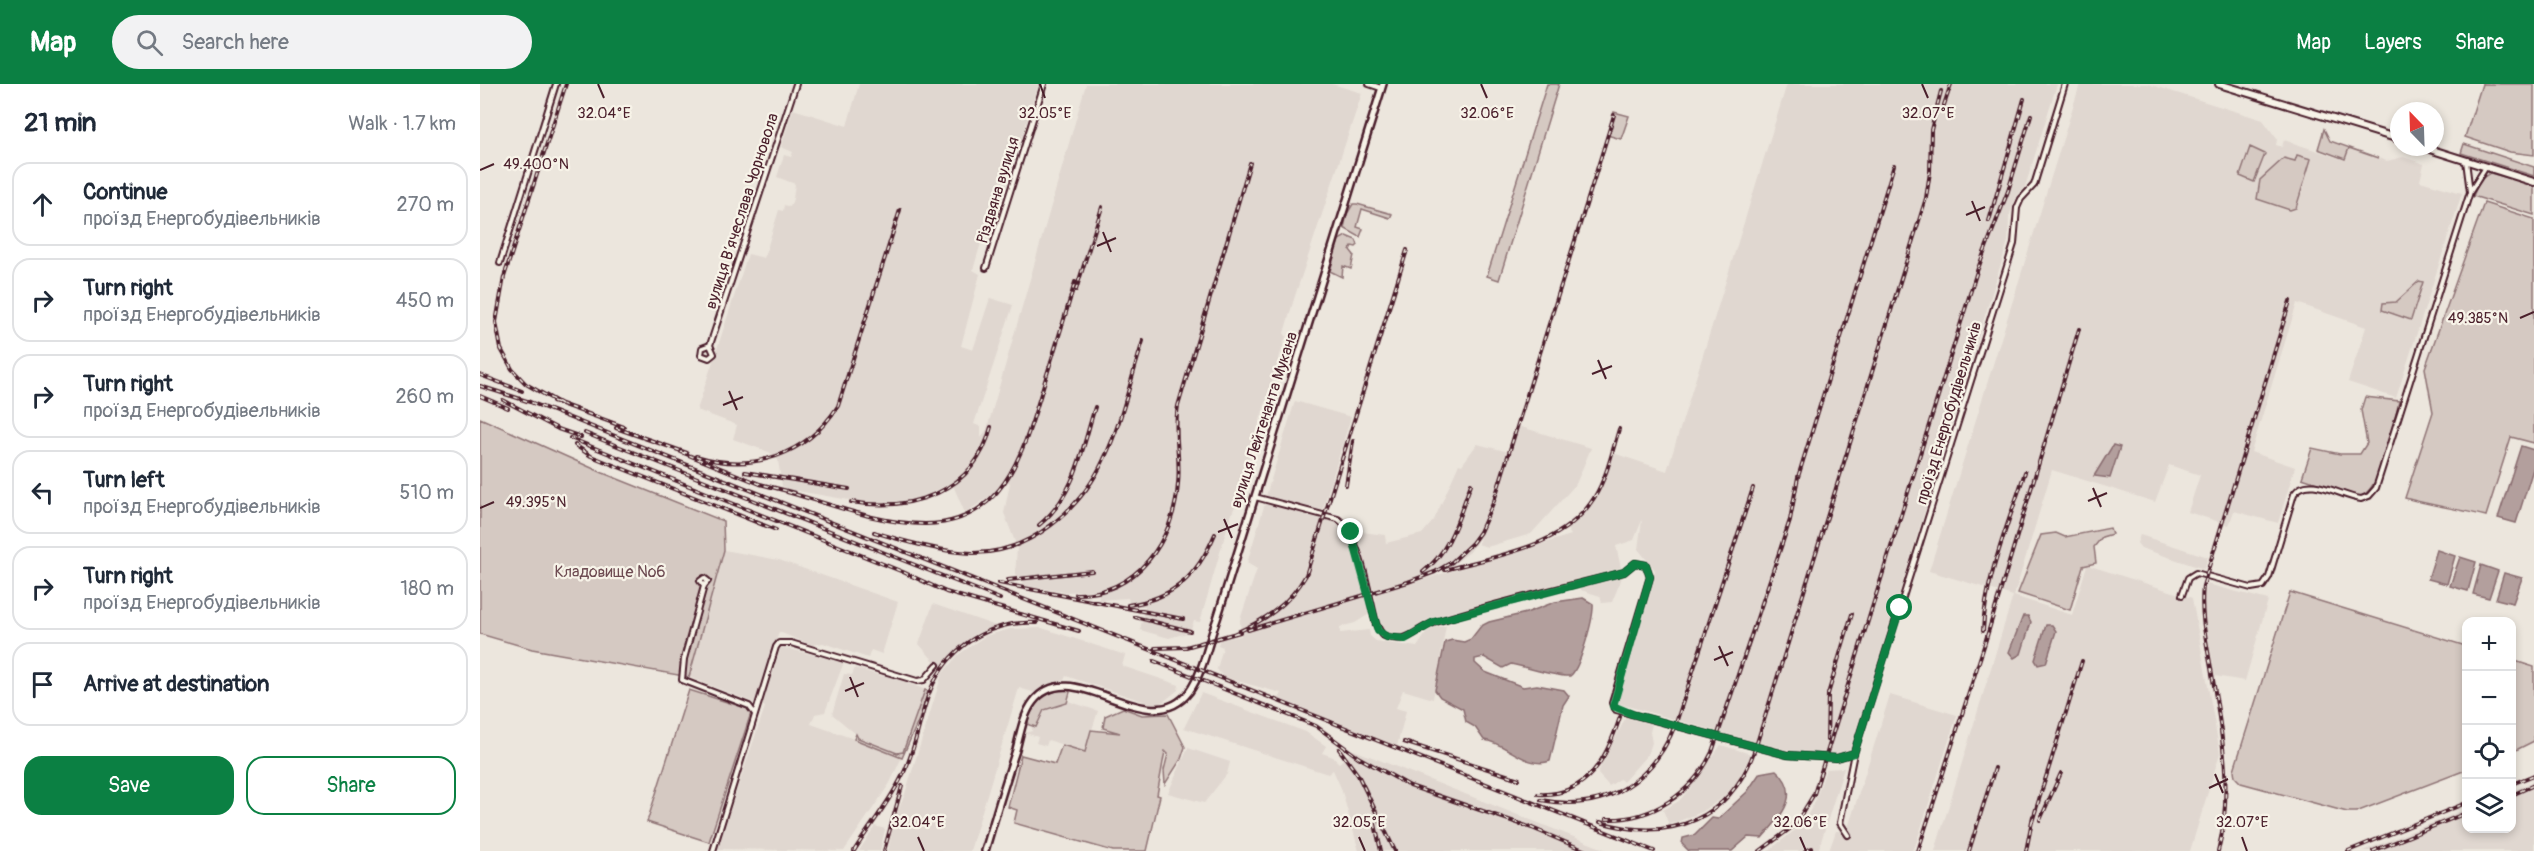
<!DOCTYPE html>
<html lang="en">
<head>
<meta charset="utf-8">
<style>
  :root { --surface:#fff; --page:#f2f2f3; --text:#1f2937; --muted:#747a83; --line:#e0e1e3; --accent:#0b8043 }
  body { margin:0; font-family:Pangolin,sans-serif; background:var(--page); color:var(--text) }
  .controls { position:absolute; right:18px; bottom:18px; display:grid; overflow:hidden; border-radius:12px; box-shadow:0 3px 9px #0003 }
  .controls button { width:54px; height:54px; display:grid; place-items:center; padding:0; border:0; border-bottom:2px solid var(--line); background:var(--surface); color:var(--text); font:30px sans-serif }
  .compass { position:absolute; left:1910px; top:18px; width:54px; height:54px; border-radius:50%; background:var(--surface); box-shadow:0 3px 9px #0003; rotate:337deg }
  .stop { position:absolute; width:18px; height:18px; margin:-14px; border:4px solid #0b8043; border-radius:50%; background:#fff }
  .stop.end { background:#0b8043; border-color:#fff; box-shadow:0 2px 6px #0008 }
  .list { margin:0; padding:0; list-style:none }
  h2 { display:flex; justify-content:space-between; align-items:center; height:78px; margin:0; padding:0 24px; font-size:26px }
  h2 small { font-size:20px; font-weight:400; color:var(--muted) }
  .list li { display:grid; grid-template-columns:39px 1fr auto; gap:18px; align-items:center; box-sizing:border-box; height:84px; margin:0 12px 12px; padding:0 12px; border:2px solid var(--line); border-radius:18px }
  .list b { display:block; font-size:22px; white-space:nowrap }
  .list p { margin:0; font-size:20px; white-space:nowrap; color:var(--muted) }
  .list em { font-size:20px; font-style:normal; color:var(--muted) }
  .actions { display:flex; gap:12px; padding:18px 24px }
  .actions a { flex:1; padding:14px 0; border:2px solid var(--accent); border-radius:18px; text-align:center; font-size:21px; color:var(--accent) }
  .actions .main { background:var(--accent); color:#fff }
  .icon { flex:none; width:33px; height:33px; fill:none; stroke:currentColor; stroke-width:2; stroke-linecap:round; stroke-linejoin:round }
  .map { position:relative; flex:none; width:2054px; height:767px; overflow:hidden }
  header { display:flex; align-items:center; gap:36px; box-sizing:border-box; height:84px; padding:0 30px; background:var(--accent); color:#fff }
  header strong { font-size:28px }
  nav { display:flex; gap:33px; margin-inline-start:auto; font-size:21px }
  .search { width:420px; height:54px; background:var(--page); display:flex; align-items:center; gap:15px; box-sizing:border-box; padding:0 21px; border-radius:33px; color:var(--muted); font-size:22px }
  main { display:flex }
  aside { flex:1; background:var(--surface) }
  .map>svg:first-child { display:block }
</style>
</head>
<body>
<header>
<strong>Map</strong>
<div class="search"><svg class="icon" aria-label="search" viewBox="0 0 24 24"><circle cx="10" cy="10" r="6"/><path d="M15 15l6 6"/></svg>Search here</div>
<nav><a>Map</a><a>Layers</a><a>Share</a></nav>
</header>
<main>
<aside>
<h2>21 min<small>Walk · 1.7 km</small></h2>
<ul class="list">
<li><svg class="icon" aria-label="ahead" viewBox="0 0 24 24"><path d="M12 20V5M6 11l6-6 6 6"/></svg><div><b>Continue</b><p>проїзд Енергобудівельників</p></div><em>270 m</em></li>
<li><svg class="icon" aria-label="right" viewBox="0 0 24 24"><path d="M7 20v-9h11M14 6l5 5-5 5"/></svg><div><b>Turn right</b><p>проїзд Енергобудівельників</p></div><em>450 m</em></li>
<li><svg class="icon" aria-label="right" viewBox="0 0 24 24"><path d="M7 20v-9h11M14 6l5 5-5 5"/></svg><div><b>Turn right</b><p>проїзд Енергобудівельників</p></div><em>260 m</em></li>
<li><svg class="icon" aria-label="left" viewBox="0 0 24 24"><path d="M17 20v-9H6M10 6l-5 5 5 5"/></svg><div><b>Turn left</b><p>проїзд Енергобудівельників</p></div><em>510 m</em></li>
<li><svg class="icon" aria-label="right" viewBox="0 0 24 24"><path d="M7 20v-9h11M14 6l5 5-5 5"/></svg><div><b>Turn right</b><p>проїзд Енергобудівельників</p></div><em>180 m</em></li>
<li><svg class="icon" aria-label="arrive" viewBox="0 0 24 24"><path d="M6 21V4h12l-3 4 3 4H6"/></svg><div><b>Arrive at destination</b></div></li>
</ul>
<div class="actions"><a class="main">Save</a><a>Share</a></div>
</aside>
<div class="map">
<svg width="2054" height="767" viewBox="0 0 2054 767">
  <rect width="100%" height="100%" fill="#ece6dd"/>
  <filter id="ink" filterUnits="userSpaceOnUse"><feTurbulence type="fractalNoise" baseFrequency=".0167" numOctaves="2"/><feDisplacementMap in="SourceGraphic" scale="12" xChannelSelector="R" yChannelSelector="G"/><feConvolveMatrix kernelMatrix="1 2 1 2 8 2 1 2 1" color-interpolation-filters="sRGB"/></filter>
  <g filter="url(#ink)">
    <!-- built -->
    <path fill="#e0d7d0" d="M379,0h180l-38,118h-8l-20,68 7,4 -19,72 12,4 17,-52 23,7 -39,119 7,3v11l6,-9 99,-345h246l30,9 -68,206 -10,34 2,3 -44,143 3,2 -16,40 -29,101 -6,-1 -4,11 -21,6 -29,-8 5,-24 -15,1 -2,-9 -29,2 -1,-10 -33,2 -43,-6 3,-9 -10,-1 2,-29 -13,-34 6,-30 -4,-3 -14,15 -27,18 -13,-30 -42,20 -26,3 -98,-17 -4,-3 -4,-26 -9,-8 -36,-13 4,-14 -40,-15 51,-156 16,4 15,-48 4,1 1,-6 6,2 3,-8 2,-15 -18,-7 7,-22 7,2 2,-5 -12,-5 12,-38 54,17z
      M1307,0h270l-32,103 -9,10 -7,20 -1,24 -157,509 -9,5 -47,-1 -178,-51 38,-133 -17,-21 4,-29 -8,20 -18,6 5,22 -191,53 -20,16 -26,-3 -4,-5 -6,-28 2,-1 -19,-65 5,-3 23,3 1,8 36,-9 12,-14 25,-56 3,1 15,-21 32,8 9,-26 73,22 -15,36 -45,50 -44,13 -9,-3 2,-7 -10,15 -19,14 -43,18 163,-49 -5,-7 15,-12 15,-20 17,-43 54,18z
      M1600,0h68l115,36 14,19 -1,6 6,2 2,-7 61,20 4,-12 38,13 16,-4 21,7 -4,17 42,12 -66,205 -48,-16 18,-55 -69,-24 -46,149 44,15 -17,56 -44,-12 -5,14 -41,-13 12,-37 -31,-10 -14,37 -103,-32 -38,126 58,19 15,-50 105,33 28,155 -30,98h-255l78,-255 -84,-25z
      M815,317l56,16 -30,98 -56,-16z
      M785,419l76,19 8,12 22,79 -16,10 -15,4v6l29,-3 1,6 6,5 41,6 10,-15 7,-5 12,-1 -13,73 -30,-9 -7,18 10,3 -9,35 -118,-47 2,-6 -58,-16 -6,-8 6,-22 -5,-2 2,-6 21,-3 -1,-16 17,-51 -10,-6z
      M1660,451l68,22 -4,12 -63,-21 -4,-5z
      M244,466l55,10 119,42 -16,52 -11,-4 -3,8 -45,-15 -11,2 -33,-13 -24,71 -66,-26z
      M1143,491l-11,27 -10,1 -2,-7 -19,-6v-4z
      M1727,500l61,16 -23,81 -30,-5 -13,-68z
      M453,520l63,22 -19,7 -16,12 -24,26 -3,-10 -15,-17z
      M562,544l83,27 -3,11 57,19 -1,5 -20,16 -92,-30 -2,4 -28,13 -17,-5 -49,163h-82l6,-31 11,-26 37,-120 16,-19 27,-19 25,-7z
      M301,563l63,15 -19,50 -10,2 -4,10 43,15 2,-5 -24,-20 12,-40 8,1 3,-7 27,8 4,-2 42,17 -7,24 -31,68 -46,68 -127,-2 48,-142 -3,-2z
      M721,609l105,39 20,14 -4,7 11,4 6,6 15,-13 255,101h-250l-18,-63 -8,-18 -5,4 -144,-46z
      M1410,611l67,20 -42,132 -4,4h-82l7,-20h11z
      M588,617l30,10 -13,41 -37,-12 -2,6 -10,-3 2,-6 -13,-4 7,-2 1,-23z
      M1146,633l26,7 -2,8 2,11 -4,11 -25,28 -3,-3 -11,7 -11,-12 1,-4z
      M1241,661l30,9 -15,30 -15,15 -19,13 -33,13 -6,-15 16,-9 11,-13z
      M708,664l42,14 -3,12 -23,29 -36,-10z
      M1364,684l-26,83h-50l35,-27 12,-23 11,-32z
      M2054,697v70h-171l103,-42v19h46v-37z
      M395,742l10,3 -5,22h-21z"/>
    <!-- green -->
    <path fill="#d5c9c2" stroke="#907476" stroke-width="1.5" d="M1067,0h12l-60,196 -12,-4z
      M2002,0h52v71l-24,-3 -45,-15z
      M1134,28l15,4 -8,23 -14,-4z
      M1844,45l6,12 48,17 -29,-10 -4,11 -27,-10z
      M1984,60l70,23v9l-73,-23z
      M1770,63l15,7 -11,28 -14,-6z
      M1817,71l14,4 -15,49 -6,2 -33,-11 3,-19 24,-22 11,3z
      M2010,89l44,12v30l-61,-19 7,-16z
      M2004,119l50,16v224l-23,-6 -25,79c-27,-7 -53,-10 -81,-18l28,-86 -8,-44z
      M873,120h4l35,10 -2,4 -28,-9 -5,18 6,2 -3,8 -16,-9 3,-14z
      M866,152l10,4 2,5 -2,2 -4,-1 -2,4 4,5 -3,14 -8,-3 -1,11 -12,-6 9,-31z
      M1939,197l4,1 -12,38 -29,-10 1,-7 13,-1z
      M1885,313l34,4c-5,23 -16,83 -37,95l-8,-1 -52,-17 10,-30 28,6h20l7,-11 -6,-33z
      M0,334l123,55 120,48 1,29 -35,127 -157,-28 -52,-15z
      M1630,444l2,6 -10,3 -8,10 2,16 -13,3 -13,44 -52,-17 23,-58 15,-2 9,4z
      M1810,508l176,54v124l-110,42h-9l-106,-29 -6,-6 -1,-7z
      M2032,576l22,7v74l-22,11z
      M587,605l3,3 -3,11 -23,7 -8,17 -7,-2c-7,-22 20,-34 38,-36z
      M209,606l63,20 -43,132 -62,-20z
      M445,606l3,1 -7,24 -19,43 -48,-19 2,-5 2,4 39,15 6,-1z
      M643,624l19,7 26,-1 17,33 -4,12 -16,25 -1,-14 4,-16 -3,-3 -8,44 3,1 -13,55h-34l-99,-28 3,-13 -9,-3 13,-52 34,9 7,-19 23,7 6,-22 29,3 -17,-5 2,-12z"/>
    <!-- water -->
    <path fill="#b39f9d" stroke="#896c6f" stroke-width="1.5" d="M1633,361l7,2 -10,31 -16,-2z
      M2041,362l13,4v16l-18,57 -18,-5z
      M1957,466l18,6 -8,28 -19,-5z
      M1980,473l16,5 -8,29 -18,-5z
      M2001,481l17,6 -9,27 -16,-4z
      M2024,489l18,5 -9,25 -17,-4z
      M1103,514l10,6c1,13 -13,65 -23,72 -15,1 -43,-9 -59,-12l-8,4 -19,-11 -9,2v4l10,9 38,15 14,-2 27,5 5,6 -6,9 -13,56c-22,9 -45,-19 -66,-21l-9,-13 -9,-5 -3,-13 -23,-12 -5,-7 10,-48 7,-2 12,2 7,-3 10,-13 8,-4 37,-9 29,-11z
      M1543,532h5l3,6 -10,32 -7,4 -5,-6z
      M1566,541h6l4,6 -10,32 -8,2 -3,-5z
      M1296,686c27,24 5,46 -14,68l-14,-1 -16,14h-43l-7,-7 1,-6 12,-3 17,-17 6,1 29,-27 13,-19z"/>
    <g fill="none" stroke-linecap="round" stroke-linejoin="round">
      <defs>
        <path id="street" d="M889,0l12,4
          M1986,77l4,31 16,-25
          M20,179l56,-179
          M506,184l58,-184
          M230,261l-8,3 -1,7 8,3 5,-4 -4,-9 86,-261
          M775,413l83,22c22,15 31,78 38,105l6,11c29,11 31,-6 54,-13 62,-20 126,-34 188,-50l11,-9 11,2 4,12 -38,126 4,7 171,45 50,3 17,-5
          M224,502l-4,-5 4,-3 4,3 -4,5 -20,73 -2,21 67,26 6,8
          M1702,511l6,-17 8,-5 55,15 12,-2 6,-9 25,-83c14,-21 47,3 67,5l8,-3 7,-8 94,-296
          M1368,751l-8,-12 14,-70 160,-509 3,-36 4,-9 13,-14 31,-101
          M233,767l63,-204 3,-4h12l126,38 7,-1 13,-15"/>
        <path id="secondary" d="M505,767c10,-34 20,-68 31,-101 4,-15 7,-35 17,-48 39,-51 115,43 156,-10 15,-21 19,-50 28,-73l166,-535"/>
        <path id="primary" d="M1739,0l180,55
          M1943,63l111,35"/>
      </defs>
      <!-- street casing -->
      <use href="#street" stroke="#4a1f2b" stroke-width="8"/>
      <!-- secondary casing -->
      <use href="#secondary" stroke="#4a1f2b" stroke-width="10"/>
      <!-- primary casing -->
      <use href="#primary" stroke="#4a1f2b" stroke-width="10"/>
      <!-- street -->
      <use href="#street" stroke="#f7f3e8" stroke-width="4"/>
      <!-- secondary -->
      <use href="#secondary" stroke="#f7f3e8" stroke-width="5"/>
      <!-- primary -->
      <use href="#primary" stroke="#f7f3e8" stroke-width="6"/>
      <defs>
        <path id="rail" d="M1464,21l7,-21
          M1509,137l35,-122
          M596,206l26,-83
          M0,291l42,16
          M0,302l50,16 1124,449
          M0,312l28,12
          M23,316l55,29 23,8
          M73,317l71,26
          M81,320l-35,-20 -14,-15 -11,-20 -5,-27 8,-45 62,-193
          M136,344l71,25
          M105,349l415,166
          M90,354l333,134 43,20 133,39
          M95,361l16,11 185,74
          M201,368l79,32 35,9
          M216,372c56,17 110,0 142,-50l62,-196
          M265,388l104,17
          M866,401l7,-44
          M307,408c44,12 92,32 138,32 80,0 99,-75 118,-137 11,-35 22,-70 32,-105
          M371,418c61,10 123,-9 140,-75
          M559,441c36,-29 43,-76 56,-118
          M394,448c30,9 66,20 98,21 58,1 109,-44 132,-94 17,-34 27,-81 39,-118
          M965,486c52,-15 118,-22 149,-72 13,-21 18,-46 25,-69
          M943,488c28,-21 36,-57 48,-88
          M528,496l84,-9
          M519,499l184,36
          M596,510c61,1 98,-54 102,-110 3,-26 -5,-51 0,-78l72,-243
          M648,521c47,-7 69,-29 87,-71
          M655,533l55,14
          M768,546l160,-48 27,-10 17,-10 20,-19 8,-11 14,-31 120,-386
          M1503,547c2,-54 26,-108 42,-159
          M753,550c31,-13 56,-29 73,-59l101,-325
          M675,564l31,-1 54,-15
          M674,577l162,65 42,31 52,29 122,42 54,23
          M1347,656l1,-46 24,-80
          M924,658l115,37
          M859,665l19,26 37,76
          M2032,700l22,-9
          M1058,710c50,3 69,-37 82,-77
          M2032,711l22,-10
          M1061,716c64,13 112,-18 135,-77l77,-235
          M1126,735c45,2 87,-26 106,-67l78,-232 8,-43 96,-312
          M1560,736l21,-47
          M1120,738c71,21 132,-2 156,-76l170,-548 4,-26 1,-42 10,-39
          M1552,738l50,-161
          M895,740l6,27
          M374,767c17,-27 38,-52 51,-81 14,-30 16,-67 33,-95 21,-35 59,-55 99,-52
          M404,767l18,-65
          M1280,767l35,-26 19,-31 163,-523 31,-80 23,-76
          M1325,767l7,-3
          M1438,767l66,-205 95,-317
          M1489,767l26,-83
          M1546,767l7,-35
          M1738,767c16,-60 3,-123 -7,-183 -5,-28 -11,-54 -8,-82l87,-285
          M1868,767l118,-48
          M1893,767l93,-38"/>
      </defs>
      <!-- rail casing -->
      <use href="#rail" stroke="#4a1f2b" stroke-width="4"/>
      <!-- rail -->
      <use href="#rail" stroke="#f7f3e8" stroke-width="1.5" stroke-dasharray="4.5" stroke-linecap="butt"/>
    </g>
  </g>
  <g fill="none" stroke-linecap="round" stroke-linejoin="round" filter="url(#ink)">
    <!-- route -->
    <path stroke="#0b8043" stroke-width="8" d="M871,448l27,99 9,6 18,2 29,-17 190,-50 11,-9 11,2 4,12 -37,129 19,8 155,41 50,3 17,-5 46,-145"/>
  </g>
  <!-- ticks -->
  <path fill="none" stroke="#4a1f2b" stroke-width="2" d="M118,0l6,14M560,0l5,14M1001,0l6,14M1442,0l6,14M0,86l14,-6M1492,117l8,20M1486,131l19,-8M623,148l8,20M617,162l19,-8M2040,234l14,-6M1118,276l8,19M1112,290l20,-8M249,307l8,19M243,321l20,-8M1613,404l8,19M1608,417l19,-8M0,424l14,-6M744,435l8,19M738,448l20,-8M1239,562l9,20M1234,576l19,-8M370,593l8,20M365,607l19,-8M1735,690l8,19M1729,704l19,-9M438,753l6,14M879,753l6,14M1320,753l6,14M1762,753l5,14"/>
  <g text-anchor="middle" dominant-baseline="central" stroke-width="4.5" stroke-linejoin="round" paint-order="stroke">
    <!-- street labels -->
    <g font-size="16" fill="#4a1f2b" stroke="#f7f3e8">
      <text transform="translate(518 106) rotate(-73)">Різдвяна вулиця</text>
      <text transform="translate(262 127) rotate(-72)">вулиця Вʼячеслава Чорновола</text>
      <text transform="translate(1469 329) rotate(-73)">проїзд Енергобудівельників</text>
      <text transform="translate(784 336) rotate(-72)">вулиця Лейтенанта Мукана</text>
    </g>
    <!-- park labels -->
    <g font-size="16" fill="#6d4a51" stroke="#f7f3e8">
      <text x="130" y="488">Кладовище №6</text>
    </g>
  </g>
  <g font-size="15" text-anchor="middle" fill="#4a1f2b" stroke="#f7f3e8" stroke-width="4.5" stroke-linejoin="round" paint-order="stroke">
    <text x="124" y="34">32.04°E</text>
    <text x="565" y="34">32.05°E</text>
    <text x="1007" y="34">32.06°E</text>
    <text x="1448" y="34">32.07°E</text>
    <text x="56" y="85">49.400°N</text>
    <text x="1998" y="239">49.385°N</text>
    <text x="56" y="423">49.395°N</text>
    <text x="438" y="743">32.04°E</text>
    <text x="879" y="743">32.05°E</text>
    <text x="1320" y="743">32.06°E</text>
    <text x="1762" y="743">32.07°E</text>
  </g>
</svg>
<div class="controls">
<button>+</button>
<button>−</button>
<button><svg class="icon" aria-label="locate" viewBox="0 0 24 24"><circle cx="12" cy="12" r="6"/><path d="M12 2v4M12 18v4M2 12h4M18 12h4"/></svg></button>
<button><svg class="icon" aria-label="layers" viewBox="0 0 24 24"><path d="M12 4l9 5-9 5-9-5zM3 14l9 5 9-5"/></svg></button>
</div>
<svg class="compass" viewBox="-18 -18 36 36"><path d="M0-13l5 13h-10z" fill="#e53935"/><path d="M0 13l5-13h-10z" fill="#747a83"/></svg>
<div class="stop" style="left:1420px;top:524px"></div>
<div class="stop end" style="left:871px;top:448px"></div>
</div>
</main>
</body>
</html>
